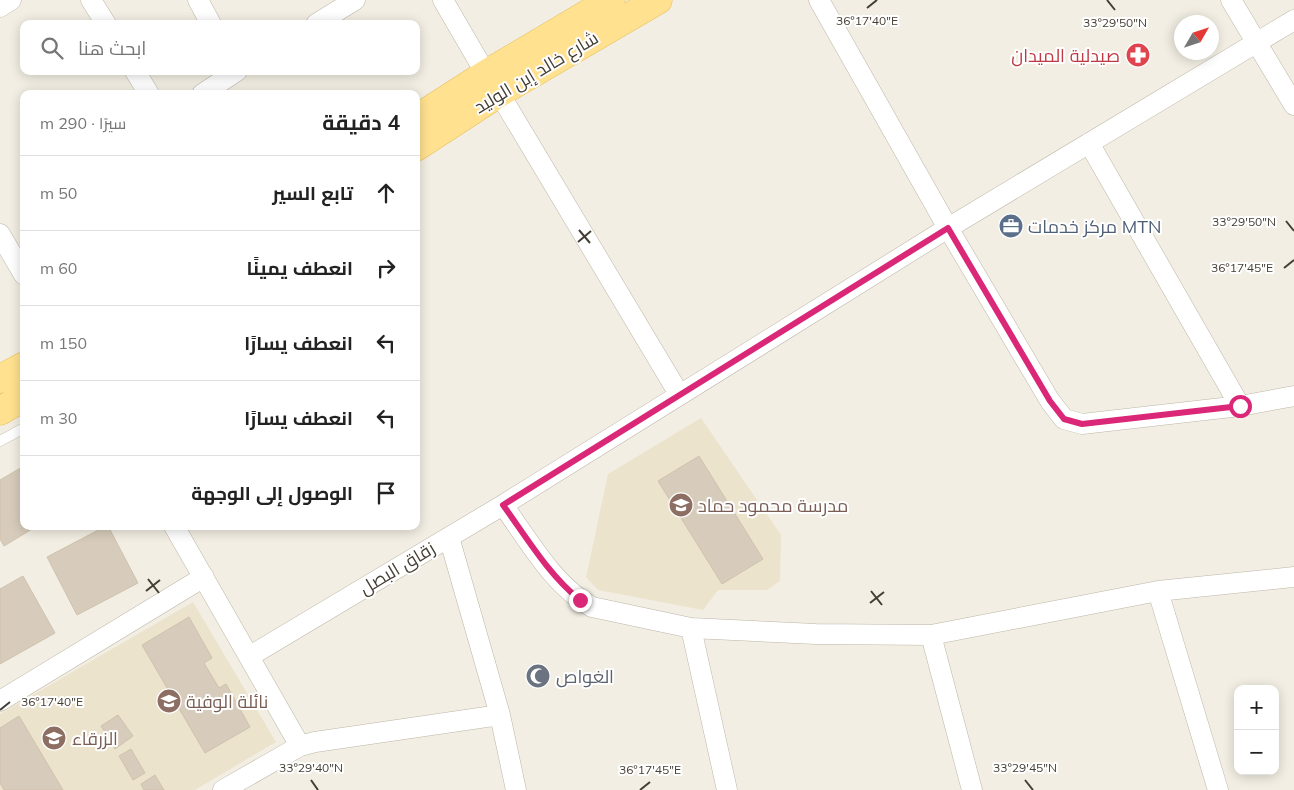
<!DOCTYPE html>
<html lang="ar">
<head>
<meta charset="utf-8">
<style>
  :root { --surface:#fff; --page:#f6f6f6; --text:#222; --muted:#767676; --line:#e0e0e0 }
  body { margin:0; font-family:Mulish,Cairo,sans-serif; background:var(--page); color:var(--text); direction:rtl }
  .controls { position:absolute; right:15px; bottom:15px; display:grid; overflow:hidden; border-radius:10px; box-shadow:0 2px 12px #0003 }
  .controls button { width:45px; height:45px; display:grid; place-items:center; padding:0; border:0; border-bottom:1px solid var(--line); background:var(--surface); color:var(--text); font:25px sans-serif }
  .compass { position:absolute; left:1174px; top:15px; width:45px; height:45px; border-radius:50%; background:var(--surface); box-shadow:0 2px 12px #0003; rotate:51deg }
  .stop { position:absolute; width:15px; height:15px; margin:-11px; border:4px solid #db2777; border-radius:50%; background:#fff }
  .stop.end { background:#db2777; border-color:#fff; box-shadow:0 1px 5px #0008 }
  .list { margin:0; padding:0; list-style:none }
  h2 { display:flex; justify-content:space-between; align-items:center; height:65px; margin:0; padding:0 20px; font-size:21px }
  h2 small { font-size:16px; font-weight:400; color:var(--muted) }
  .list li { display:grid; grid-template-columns:32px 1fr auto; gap:15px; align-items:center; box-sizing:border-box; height:75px; padding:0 20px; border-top:1px solid var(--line) }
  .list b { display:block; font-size:19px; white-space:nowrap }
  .list em { font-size:16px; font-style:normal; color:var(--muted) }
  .icon { flex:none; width:28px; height:28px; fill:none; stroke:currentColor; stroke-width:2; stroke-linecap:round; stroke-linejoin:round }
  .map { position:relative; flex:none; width:1294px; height:790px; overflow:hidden; direction:ltr }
  .search { position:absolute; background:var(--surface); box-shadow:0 2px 12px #0003; left:20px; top:20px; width:400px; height:55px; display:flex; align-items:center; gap:12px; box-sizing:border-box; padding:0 18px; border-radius:10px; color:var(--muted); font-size:19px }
  .panel { position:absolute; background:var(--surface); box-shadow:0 2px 12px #0003; left:20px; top:90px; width:400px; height:440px; border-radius:10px; direction:rtl }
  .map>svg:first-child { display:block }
</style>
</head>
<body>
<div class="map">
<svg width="1294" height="790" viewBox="0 0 1294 790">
  <rect width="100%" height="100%" fill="#f2eee3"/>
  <!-- education -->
  <path fill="#ece3cc" d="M701,418l80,117 -1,46 -13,9h-49l-15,20 -105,-20 -12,-13 22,-103z
    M193,602l83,140 -81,48h-195v-76z"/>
  <!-- building -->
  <path fill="#d7ccbb" stroke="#cfc2ac" d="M699,456l64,103 -41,25 -64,-103z
    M24,466v60h13l-33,20 -4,-7v-59z
    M106,526h2l30,57 -61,32 -30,-58z
    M23,576l32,57 -55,31v-75z
    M189,617l23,41 -8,5 15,25 7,-4 24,43 -45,26 -63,-108z
    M118,715l15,21 -18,13 -14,-23z
    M19,716l44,74h-59l-4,-7v-55z
    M131,749l14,24 -12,7 -14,-24z
    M155,775l9,15h-20l-3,-6z"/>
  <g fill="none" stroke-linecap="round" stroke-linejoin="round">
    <defs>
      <path id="service" d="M0,441l24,-13"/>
      <path id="minor" d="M91,0l15,24
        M198,0l13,24
        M443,0l43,74
        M819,0l129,228 102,173 14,18 18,5 158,-18 54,-10
        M1231,0l63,105
        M0,7l11,-7
        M316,24l39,-24
        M135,71l14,23
        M499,93l180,301
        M202,94l35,-23
        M1089,143l151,263
        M0,234l24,41
        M503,505c26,36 50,80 89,102l99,21 125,6 115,1 227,-44 136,-14
        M174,526l126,220
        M449,537l51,178 16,75
        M1158,591l60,199
        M691,628l36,162
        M931,635l41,155
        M250,656l253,-151 445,-277 346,-208
        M0,701l204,-124
        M223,790l77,-44 15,-4 185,-27"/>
      <path id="primary" d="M416,119l70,-45 125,-74
        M416,147l83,-54 159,-93
        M0,379l24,-13
        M0,411l24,-14"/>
    </defs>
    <!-- service casing -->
    <use href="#service" stroke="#bdb6a6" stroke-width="11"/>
    <!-- minor casing -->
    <use href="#minor" stroke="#bdb6a6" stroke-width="21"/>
    <!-- primary casing -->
    <use href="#primary" stroke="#e5bf5e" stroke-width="29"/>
    <!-- service -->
    <use href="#service" stroke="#fff" stroke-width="10"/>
    <!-- minor -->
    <use href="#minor" stroke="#fff" stroke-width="20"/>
    <!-- primary -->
    <use href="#primary" stroke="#ffe18f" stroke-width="28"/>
  </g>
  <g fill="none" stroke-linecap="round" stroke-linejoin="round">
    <!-- route -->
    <path stroke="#db2777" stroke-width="6" d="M580,600c-32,-26 -53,-62 -77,-95l445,-277 102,173 14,18 18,5 158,-18"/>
  </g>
  <!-- ticks -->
  <path fill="none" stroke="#443e33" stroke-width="2" d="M1107,0l8,10M867,8l10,-8M1286,221l8,10M579,230l11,13M578,242l13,-11M1284,268l10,-8M148,579l11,14M146,591l14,-11M871,591l11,14M870,603l14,-11M0,710l10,-8M311,780l7,10M1025,780l8,10M640,790l10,-8"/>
  <!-- icons -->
  <defs>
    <symbol id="pharmacy-disc" viewBox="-11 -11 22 22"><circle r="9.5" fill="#e0444e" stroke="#fff"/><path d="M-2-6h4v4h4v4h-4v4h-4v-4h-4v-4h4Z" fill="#fff"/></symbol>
    <symbol id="office-disc" viewBox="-11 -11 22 22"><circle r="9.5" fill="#5c6f8a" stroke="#fff"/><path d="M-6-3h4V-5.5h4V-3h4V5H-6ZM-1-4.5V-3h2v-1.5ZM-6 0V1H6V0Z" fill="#fff"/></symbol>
    <symbol id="school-disc" viewBox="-11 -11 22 22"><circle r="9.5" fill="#8d6e63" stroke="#fff"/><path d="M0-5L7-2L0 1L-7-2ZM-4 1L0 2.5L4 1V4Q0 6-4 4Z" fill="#fff"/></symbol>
    <symbol id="mosque-disc" viewBox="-11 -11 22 22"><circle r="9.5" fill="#6b7280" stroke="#fff"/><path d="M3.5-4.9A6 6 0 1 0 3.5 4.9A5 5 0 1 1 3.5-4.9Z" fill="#fff"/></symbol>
  </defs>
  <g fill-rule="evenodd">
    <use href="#pharmacy-disc" x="1124" y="41" width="28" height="28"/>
    <use href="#office-disc" x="997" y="212" width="28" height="28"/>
    <use href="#school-disc" x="667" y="491" width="28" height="28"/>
    <use href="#mosque-disc" x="524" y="662" width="28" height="28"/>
    <use href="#school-disc" x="155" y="687" width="28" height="28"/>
    <use href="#school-disc" x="40" y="724" width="28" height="28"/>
  </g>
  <g text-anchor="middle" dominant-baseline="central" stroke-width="4" stroke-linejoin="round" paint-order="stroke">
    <!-- health labels -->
    <g font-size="18" fill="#be3a42" stroke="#fff" text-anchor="end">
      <text x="1120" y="55">صيدلية الميدان</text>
    </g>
    <!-- street labels -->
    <g font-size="18" fill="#443e33" stroke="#fff">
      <text transform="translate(536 72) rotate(-31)">شارع خالد إبن الوليد</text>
      <text transform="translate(397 568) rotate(-31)">زقاق البصل</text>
    </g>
    <!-- service labels -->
    <g font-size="18" fill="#4e5e75" stroke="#fff" text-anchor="start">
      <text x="1028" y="226">مركز خدمات MTN</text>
    </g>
    <!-- education labels -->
    <g font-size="18" fill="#785e54" stroke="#fff" text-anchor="start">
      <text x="698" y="505">مدرسة محمود حماد</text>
      <text x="186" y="701">نائلة الوفية</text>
      <text x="72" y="738">الزرقاء</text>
    </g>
    <!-- worship labels -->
    <g font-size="18" fill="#5b616d" stroke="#fff" text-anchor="start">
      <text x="556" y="676">الغواص</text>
    </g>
  </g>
  <g font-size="12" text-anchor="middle" fill="#443e33" stroke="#fff" stroke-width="4" stroke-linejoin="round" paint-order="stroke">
    <text x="867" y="25">36°17'40"E</text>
    <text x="1115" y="27">33°29'50"N</text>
    <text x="1244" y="226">33°29'50"N</text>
    <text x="1242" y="272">36°17'45"E</text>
    <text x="52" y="706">36°17'40"E</text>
    <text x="311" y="772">33°29'40"N</text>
    <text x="1025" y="772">33°29'45"N</text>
    <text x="650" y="774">36°17'45"E</text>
  </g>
</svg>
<div class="controls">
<button>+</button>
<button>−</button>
</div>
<svg class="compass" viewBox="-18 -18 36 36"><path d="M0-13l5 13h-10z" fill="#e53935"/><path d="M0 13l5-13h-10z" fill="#767676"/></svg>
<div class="stop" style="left:1240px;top:406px"></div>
<div class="stop end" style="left:580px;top:600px"></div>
<div class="search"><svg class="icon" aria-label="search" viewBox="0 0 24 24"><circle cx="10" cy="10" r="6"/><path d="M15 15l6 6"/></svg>ابحث هنا</div>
<section class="panel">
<h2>4 دقيقة<small>سيرًا · 290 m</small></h2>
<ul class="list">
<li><svg class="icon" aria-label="ahead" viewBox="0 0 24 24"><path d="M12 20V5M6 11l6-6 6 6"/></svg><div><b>تابع السير</b></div><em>50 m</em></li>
<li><svg class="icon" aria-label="right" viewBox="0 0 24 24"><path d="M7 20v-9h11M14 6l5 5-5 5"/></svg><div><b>انعطف يمينًا</b></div><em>60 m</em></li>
<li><svg class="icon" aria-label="left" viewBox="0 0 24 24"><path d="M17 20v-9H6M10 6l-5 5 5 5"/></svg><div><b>انعطف يسارًا</b></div><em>150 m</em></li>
<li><svg class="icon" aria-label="left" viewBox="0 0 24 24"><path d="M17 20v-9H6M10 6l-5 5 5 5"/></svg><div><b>انعطف يسارًا</b></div><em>30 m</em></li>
<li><svg class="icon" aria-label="arrive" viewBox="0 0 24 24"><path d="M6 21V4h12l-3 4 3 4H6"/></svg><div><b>الوصول إلى الوجهة</b></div></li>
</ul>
</section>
</div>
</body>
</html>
